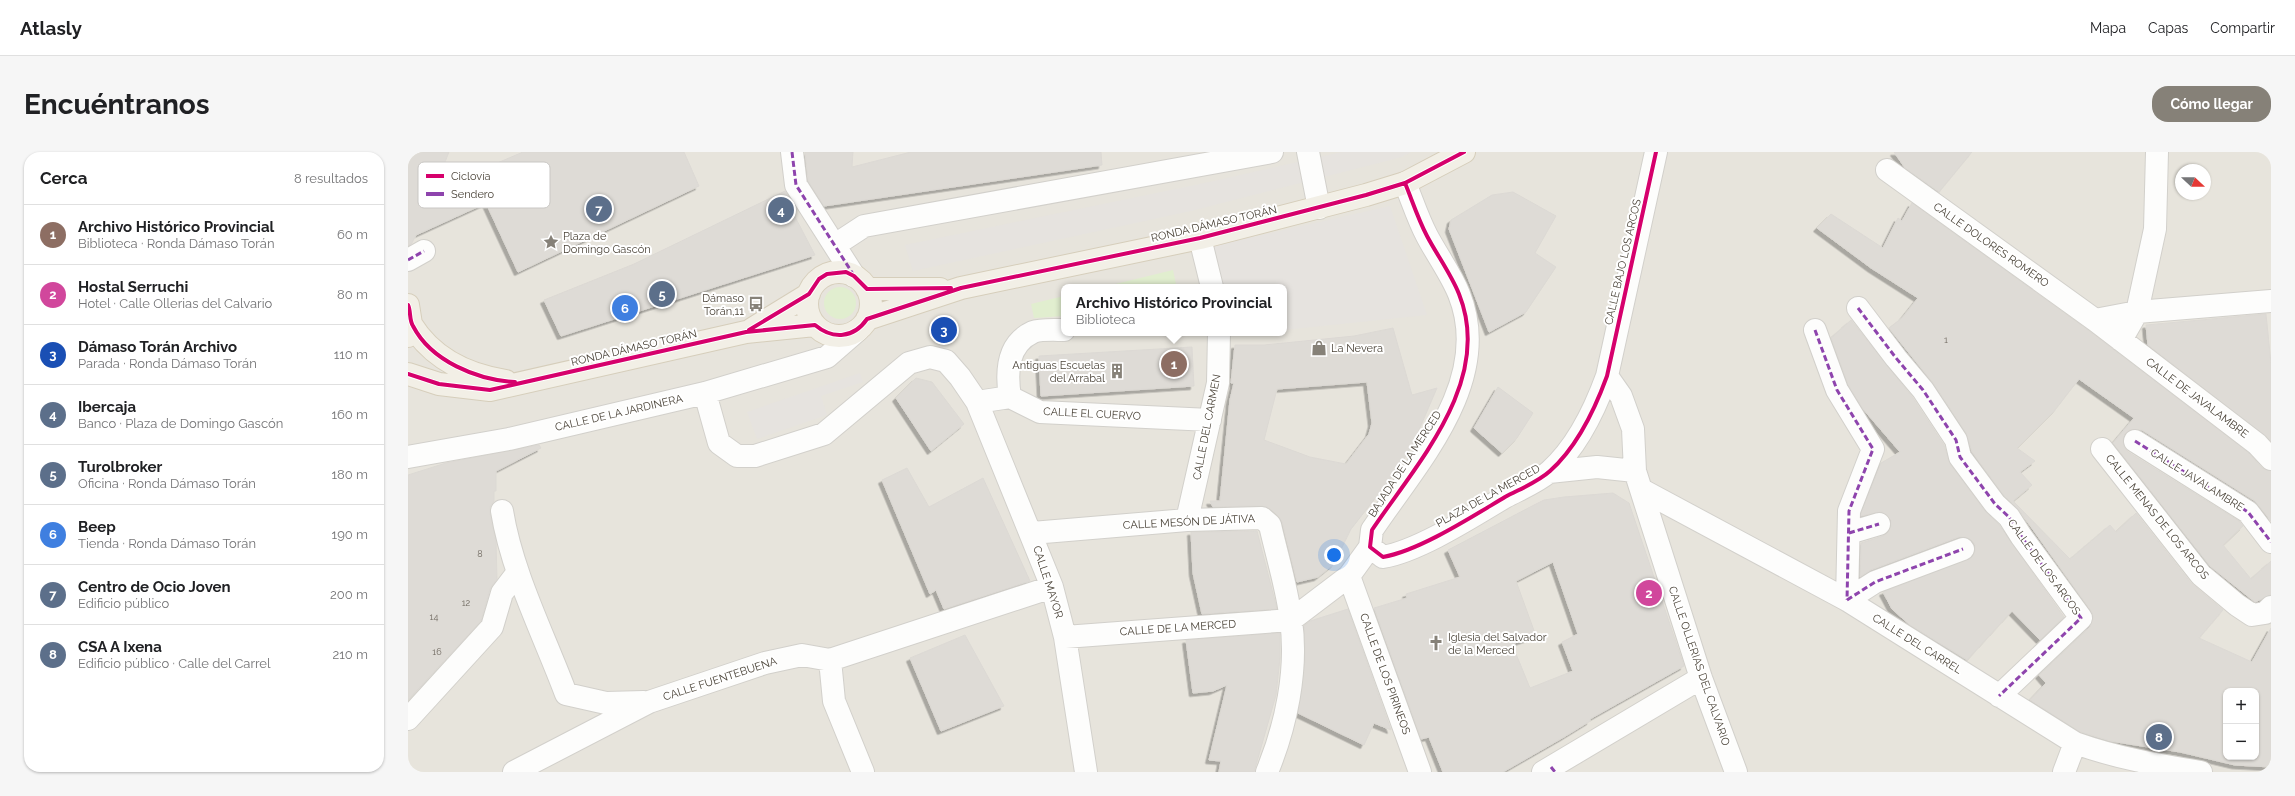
<!DOCTYPE html>
<html lang="es">
<head>
<meta charset="utf-8">
<style>
  :root { --surface:#fff; --page:#f6f6f6; --text:#202124; --muted:#757577; --line:#e0e0e0; --accent:#868178 }
  body { margin:0; font-family:Raleway,sans-serif; background:var(--page); color:var(--text) }
  .controls { position:absolute; right:12px; bottom:12px; display:grid; overflow:hidden; border-radius:8px; box-shadow:0 1px 3px #0004 }
  .controls button { width:36px; height:36px; display:grid; place-items:center; padding:0; border:0; border-bottom:1px solid var(--line); background:var(--surface); color:var(--text); font:20px sans-serif }
  .compass { position:absolute; left:1767px; top:12px; width:36px; height:36px; border-radius:50%; background:var(--surface); box-shadow:0 1px 3px #0004; rotate:112deg }
  .you { position:absolute; left:926px; top:403px; width:14px; height:14px; margin:-10px; border:3px solid #fff; border-radius:50%; background:#1a73e8; box-shadow:0 0 0 6px #1a73e833 }
  .badge { display:grid; place-items:center; width:26px; height:26px; border-radius:50%; background:var(--accent); color:#fff; font-size:13px; font-weight:700 }
  .pin { position:absolute; translate:-50% -50%; border:2px solid #fff; box-shadow:0 1px 4px #0006 }
  .popup { position:absolute; left:653px; top:132px; width:226px; height:52px; box-sizing:border-box; display:grid; place-content:center; border-radius:8px; background:var(--surface); filter:drop-shadow(0 1px 3px #0005); font-size:13px; white-space:nowrap; color:var(--muted) }
  .popup b { font-size:15px; color:var(--text) }
  .popup::after { content:''; position:absolute; left:50%; top:100%; margin-left:-8px; border:8px solid transparent; border-top-color:var(--surface) }
  .list { margin:0; padding:0; list-style:none }
  h2 { display:flex; justify-content:space-between; align-items:center; height:52px; margin:0; padding:0 16px; font-size:17px }
  h2 small { font-size:13px; font-weight:400; color:var(--muted) }
  .list li { display:grid; grid-template-columns:26px 1fr auto; gap:12px; align-items:center; box-sizing:border-box; height:60px; padding:0 16px; border-top:1px solid var(--line) }
  .list b { display:block; font-size:15px; white-space:nowrap }
  .list p { margin:0; font-size:13px; white-space:nowrap; color:var(--muted) }
  .list em { font-size:13px; font-style:normal; color:var(--muted) }
  .map { position:relative; flex:none; width:1863px; height:620px; overflow:hidden; border-radius:16px }
  header { display:flex; align-items:center; gap:24px; box-sizing:border-box; height:56px; padding:0 20px; background:var(--surface); border-bottom:1px solid var(--line) }
  header strong { font-size:19px }
  nav { display:flex; gap:22px; margin-inline-start:auto; font-size:14px }
  .intro { display:flex; align-items:center; justify-content:space-between; box-sizing:border-box; height:96px; padding:0 24px }
  h1 { margin:0; font-size:28px }
  .button { padding:10px 18px; border-radius:16px; background:var(--accent); color:#fff; font-size:14px; font-weight:700 }
  main { display:flex; gap:24px; padding:0 24px }
  aside { flex:1; background:var(--surface); border-radius:16px; box-shadow:0 1px 3px #0004 }
  .map>svg:first-child { display:block }
</style>
</head>
<body>
<header>
<strong>Atlasly</strong>
<nav><a>Mapa</a><a>Capas</a><a>Compartir</a></nav>
</header>
<div class="intro"><h1>Encuéntranos</h1><a class="button">Cómo llegar</a></div>
<main>
<aside>
<h2>Cerca<small>8 resultados</small></h2>
<ul class="list">
<li><span class="badge" style="background:#8d6e63">1</span><div><b>Archivo Histórico Provincial</b><p>Biblioteca · Ronda Dámaso Torán</p></div><em>60 m</em></li>
<li><span class="badge" style="background:#d1479c">2</span><div><b>Hostal Serruchi</b><p>Hotel · Calle Ollerias del Calvario</p></div><em>80 m</em></li>
<li><span class="badge" style="background:#1a4fb4">3</span><div><b>Dámaso Torán Archivo</b><p>Parada · Ronda Dámaso Torán</p></div><em>110 m</em></li>
<li><span class="badge" style="background:#5c6f8a">4</span><div><b>Ibercaja</b><p>Banco · Plaza de Domingo Gascón</p></div><em>160 m</em></li>
<li><span class="badge" style="background:#5c6f8a">5</span><div><b>Turolbroker</b><p>Oficina · Ronda Dámaso Torán</p></div><em>180 m</em></li>
<li><span class="badge" style="background:#3f7fe0">6</span><div><b>Beep</b><p>Tienda · Ronda Dámaso Torán</p></div><em>190 m</em></li>
<li><span class="badge" style="background:#5c6f8a">7</span><div><b>Centro de Ocio Joven</b><p>Edificio público</p></div><em>200 m</em></li>
<li><span class="badge" style="background:#5c6f8a">8</span><div><b>CSA A Ixena</b><p>Edificio público · Calle del Carrel</p></div><em>210 m</em></li>
</ul>
</aside>
<div class="map">
<svg width="1863" height="620" viewBox="0 0 1863 620">
  <defs>
    <filter id="shadow"><feDropShadow dx="-3.5" dy="3.5" stdDeviation="0" flood-color="#0004"/></filter>
  </defs>
  <rect width="100%" height="100%" fill="#f4f2ee"/>
  <!-- residential -->
  <path fill="#e7e4dc" fill-rule="evenodd" d="M0,0h1863v620h-1863zM1773,18h24v24h-24zM656,135h220v46h-220zM1818,539h30v66h-30z"/>
  <!-- green -->
  <path fill="#e1eecf" d="M765,118l3,14 -2,3h-71z
    M416 151a16 16 0 1 1 32 0a16 16 0 1 1-32 0Z
    M656,144v20l-30,2 -3,-14z"/>
  <!-- parking -->
  <path fill="#e6e3df" d="M934,0h69l-9,5 -211,54 -278,60 -8,-26 309,-64z
    M982,54l37,109 -143,15v-43h-62l-8,-41z
    M452,221l3,9 -42,14 6,19 -70,24 -10,-27z"/>
  <!-- building -->
  <path fill="#dedbd6" stroke="#dcd9d4" fill-rule="evenodd" filter="url(#shadow)" d="M0,0h41l-15,38 89,-38h161l15,34 -181,86 -32,-69 -70,32 -4,8 -4,3z
    M397,0h48l-1,15 59,-15h190l1,13 -278,41 -16,-25z
    M1486,0h78l-33,40 -34,-24z
    M377,39l12,19 -5,1 23,44 -254,81 -17,-36 90,-36z
    M1105,40l43,24 -21,37 21,14 -30,45 -37,20 -40,-103 2,-9 41,-25z
    M1504,51l176,127 161,123 13,15 9,3v50l-16,-20 -113,-71h-12l-5,4 -2,6 1,6 4,6 111,69 4,5 -20,19 28,34 20,-18v34l-16,7 -45,-36 -97,-123 21,-25 -55,-39 -24,31 -38,38 18,13 -15,11 12,13 -19,16 57,58 40,-34 6,7 20,-19 55,70 32,27 -24,28 53,24 19,-34v139l-36,-2 -55,-13 -70,-11 -30,-9 -50,-32 16,-17 -7,-8 51,-48 3,-11 -2,-5 -72,-101 -15,-14 -32,-44 -6,-19 -33,-50 -44,-55 13,-10 16,-20 -47,-30 -54,-40 14,-14 52,34 15,-30 4,3zM1818,539h30v66h-30z
    M1858,162l5,49v78l-123,-96 -2,-20z
    M1443,168l62,78 31,47 6,19 35,47 14,14 65,92 -24,23 -28,-29 -45,49 -57,-35 -18,-16 -9,-17 89,-35 3,-6v-6l-4,-5 -6,-3h-6l-88,33 -11,7 1,-34 22,-7 5,-4 3,-6v-6l-9,-8 -21,4v-3l20,-50 19,-11 -37,-43 -15,-24 -17,-47z
    M985,176l19,67 25,-7 -24,56 -15,25 -47,60 -17,35 -16,13 -21,5 -15,-60 -4,-6 -8,-7 -8,-3 -49,1 -3,-6h10l10,-101 4,-17h-3l4,-38h29l90,-9zM959,230l5,41 -3,11 -23,30 -36,-7 -46,-17 13,-51z
    M784,195l2,39 -153,10 -2,-40z
    M508,226l16,4 32,42 -33,27 -35,-53z
    M1090,235l35,26 -16,25 -15,15 -28,-25z
    M131,293l2,3 -45,23v20h-2v10l-4,6v6l6,28 1,38 -7,10 -9,32 -73,79v-225l38,-12z
    M499,316l22,39 54,-29 47,103 -86,28 -8,-19 -6,4 -48,-114z
    M1205,341l16,10 55,163 -94,53v2l-26,16 -61,35h-60l-14,-35 -8,2 -47,-131 33,-10 -1,-4 54,-17 -12,-27 86,-45 10,-5 20,-3zM1145,410l25,72 -16,8 11,29 -43,17 -18,-44 24,-8 -20,-55z
    M849,379l20,78 -75,5 -9,-41 -2,-41z
    M940,457l43,121 -17,-7 -10,22 -66,-32 7,-54 -1,-33 6,-5z
    M872,481v25l-4,37 -22,77h-35l2,-11 -12,-1 18,-75 -14,6 -20,2 -7,-53z
    M557,483l39,71 -63,25 -31,-73z"/>
  <g fill="none" stroke-linecap="round" stroke-linejoin="round">
    <defs>
      <path id="minor" d="M384,0l4,33 58,91
        M900,0l11,56
        M1479,18l208,150 162,124 14,15
        M997,31c7,17 13,36 22,53 10,19 24,38 32,58 35,87 -42,169 -87,236l-2,17 13,10c36,-6 90,-41 122,-60 15,-8 33,-15 45,-26 27,-24 45,-62 57,-95l49,-224
        M792,86l12,49
        M427,93l29,-19 408,-74
        M0,108l16,-9
        M1450,156l38,50 27,32 33,50 4,17 35,47 14,13 12,19 60,82 -82,78
        M1687,168l42,-8 134,-11
        M1407,178l22,60 36,59 -24,62 -2,89
        M1713,188l16,-28 18,-83 2,-77
        M1199,224l14,20 12,33 2,42 66,207 35,94
        M297,241l14,50 18,13h18l69,-22 85,-71 21,-6 16,4 14,16 17,25 75,185 13,50 21,135
        M602,245c-4,-25 -3,-53 23,-65 8,-3 22,-2 31,-2
        M569,250l33,-5 30,15 170,8
        M1727,289l113,71 23,30
        M1694,297l99,126 36,30 15,10 13,-2 6,-6
        M0,305l101,-18 196,-46 122,-36 31,-27
        M1141,320l48,-5 38,4
        M1234,338l205,110 228,143c42,15 83,22 126,29
        M94,359c10,62 42,124 64,183l40,9 38,-1
        M779,368l31,-137 1,-50
        M624,381l155,-13 75,-2 8,7c7,31 17,63 21,95 7,50 -5,106 -24,152
        M1441,381l30,-9
        M941,424l71,196
        M1439,448l28,-18 88,-33
        M883,468l58,-44 21,-29
        M657,485l226,-17
        M422,508l4,41 29,71
        M0,567l84,-92 10,-34 16,-21
        M106,620l135,-70 116,-39 37,-8 28,5 222,-73
        M1135,620l158,-94
        M1656,620l11,-29"/>
      <path id="major" d="M399 152a32 32 0 1 1 64 0a32 32 0 1 1-64 0Z
        M459,137h73
        M0,153l3,19 -3,12
        M459,167l94,-31 239,-50 166,-43 39,-12 59,-31
        M3,172c21,34 56,51 95,57
        M344,177l57,-35
        M0,222l31,10 51,6 256,-58 69,-7"/>
    </defs>
    <!-- minor casing -->
    <use href="#minor" stroke="#d2d0cb" stroke-width="24"/>
    <!-- major casing -->
    <use href="#major" stroke="#d6cebb" stroke-width="24"/>
    <!-- minor -->
    <use href="#minor" stroke="#fdfdfc" stroke-width="22"/>
    <!-- major -->
    <use href="#major" stroke="#f2efe6" stroke-width="22"/>
    <!-- quiet -->
    <path stroke="#8e44ad" stroke-width="3" stroke-dasharray="6 3" stroke-linecap="butt" d="M384,0l4,33 57,89
      M0,108l16,-9
      M1450,156l38,50 27,32 33,50 4,17 35,47 14,13 12,19 60,82 -82,78
      M1407,178l22,60 36,59 -24,62 -2,89
      M1727,289l113,71 23,30
      M1441,381l30,-9
      M1439,448l28,-18 88,-33
      M1143,615l4,5"/>
    <defs>
      <path id="cycleway" d="M997,31c7,17 13,36 22,53 10,19 24,38 32,58 35,87 -42,169 -87,236l-2,17 13,10c36,-6 90,-41 122,-60 15,-8 33,-15 45,-26 27,-24 45,-62 57,-95l49,-224
        M0,153c3,6 1,15 5,21 18,35 64,54 102,56
        M341,178l60,-36 10,-15 8,-5 19,-2 8,4 13,13 84,-1
        M0,222l31,10 51,6 256,-58 69,-7c18,15 39,13 52,-6l94,-31 239,-50 166,-43 39,-12 59,-31"/>
    </defs>
    <!-- cycleway casing -->
    <use href="#cycleway" stroke="#fff" stroke-width="6"/>
    <!-- cycleway -->
    <use href="#cycleway" stroke="#d6006c" stroke-width="4"/>
  </g>
  <!-- icons -->
  <defs>
    <symbol id="sight-bare" viewBox="-9 -9 18 18"><path d="M0-6L1.8-2.2L6-1.7L2.9 1.2L3.7 5.4L0 3.3L-3.7 5.4L-2.9 1.2L-6-1.7L-1.8-2.2Z" fill="#868178" stroke="#fff" stroke-width="2.5" paint-order="stroke"/></symbol>
    <symbol id="bus-bare" viewBox="-9 -9 18 18"><path d="M-5-6H5V4H4V6H2V4H-2V6H-4V4H-5ZM-3.5-4V0h7V-4ZM-3.5 1.2v1.5H-2V1.2ZM2 1.2v1.5H3.5V1.2Z" fill="#868178" stroke="#fff" stroke-width="2.5" paint-order="stroke"/></symbol>
    <symbol id="shop-bare" viewBox="-9 -9 18 18"><path d="M-5-2.5h2.3a2.7 3.5 0 0 1 5.4 0H5L5.5 6h-11ZM-1.5-2.5h3a1.5 2.3 0 0 0-3 0Z" fill="#868178" stroke="#fff" stroke-width="2.5" paint-order="stroke"/></symbol>
    <symbol id="building-bare" viewBox="-9 -9 18 18"><path d="M-4-6H4V6H1V3H-1V6H-4ZM-2.5-4.3h1.7v1.8h-1.7ZM.8-4.3h1.7v1.8H.8ZM-2.5-1h1.7V.8h-1.7ZM.8-1h1.7V.8H.8Z" fill="#868178" stroke="#fff" stroke-width="2.5" paint-order="stroke"/></symbol>
    <symbol id="church-bare" viewBox="-9 -9 18 18"><path d="M-1.2-6h2.4v3.5h3.3v2.4h-3.3V6h-2.4V-.1h-3.3v-2.4h3.3Z" fill="#868178" stroke="#fff" stroke-width="2.5" paint-order="stroke"/></symbol>
  </defs>
  <g fill-rule="evenodd">
    <use href="#sight-bare" x="132" y="79" width="22" height="22"/>
    <use href="#bus-bare" x="337" y="141" width="22" height="22"/>
    <use href="#shop-bare" x="900" y="185" width="22" height="22"/>
    <use href="#building-bare" x="698" y="208" width="22" height="22"/>
    <use href="#church-bare" x="1017" y="480" width="22" height="22"/>
  </g>
  <g text-anchor="middle" dominant-baseline="central" stroke-width="4" stroke-linejoin="round" paint-order="stroke">
    <!-- number labels -->
    <g font-size="9" fill="#706a61">
      <text x="1538" y="188">1</text>
      <text x="72" y="402">8</text>
      <text x="58" y="451">12</text>
      <text x="26" y="465">14</text>
      <text x="29" y="500">16</text>
    </g>
    <!-- street labels -->
    <g font-size="11" fill="#4b4439" stroke="#fff">
      <text transform="translate(806 72) rotate(-13)">RONDA DÁMASO TORÁN</text>
      <text transform="translate(1583 93) rotate(35)">CALLE DOLORES ROMERO</text>
      <text transform="translate(1215 110) rotate(-77)">CALLE BAJO LOS ARCOS</text>
      <text transform="translate(226 196) rotate(-13)">RONDA DÁMASO TORÁN</text>
      <text transform="translate(1789 246) rotate(37)">CALLE DE JAVALAMBRE</text>
      <text transform="translate(211 261) rotate(-13)">CALLE DE LA JARDINERA</text>
      <text transform="translate(684 262) rotate(3)">CALLE EL CUERVO</text>
      <text transform="translate(799 275) rotate(-79)">CALLE DEL CARMEN</text>
      <text transform="translate(997 312) rotate(-57)">BAJADA DE LA MERCED</text>
      <text transform="translate(1789 328) rotate(32)">CALLE JAVALAMBRE</text>
      <text transform="translate(1080 344) rotate(-29)">PLAZA DE LA MERCED</text>
      <text transform="translate(1749 365) rotate(51)">CALLE MENAS DE LOS ARCOS</text>
      <text transform="translate(781 370) rotate(-3)">CALLE MESÓN DE JÁTIVA</text>
      <text transform="translate(1636 415) rotate(54)">CALLE DE LOS ARCOS</text>
      <text transform="translate(640 430) rotate(72)">CALLE MAYOR</text>
      <text transform="translate(770 476) rotate(-4)">CALLE DE LA MERCED</text>
      <text transform="translate(1509 492) rotate(32)">CALLE DEL CARREL</text>
      <text transform="translate(1291 514) rotate(71)">CALLE OLLERIAS DEL CALVARIO</text>
      <text transform="translate(977 522) rotate(70)">CALLE DE LOS PIRINEOS</text>
      <text transform="translate(312 527) rotate(-18)">CALLE FUENTEBUENA</text>
    </g>
    <!-- poi labels -->
    <g font-size="11" fill="#4b4439" stroke="#fff" text-anchor="start">
      <text x="155" y="84">Plaza de<tspan x="155" dy="13">Domingo Gascón</tspan></text>
      <text x="336" y="146" text-anchor="end">Dámaso<tspan x="336" dy="13">Torán,11</tspan></text>
      <text x="923" y="196">La Nevera</text>
      <text x="697" y="213" text-anchor="end">Antiguas Escuelas<tspan x="697" dy="13">del Arrabal</tspan></text>
      <text x="1040" y="485">Iglesia del Salvador<tspan x="1040" dy="13">de la Merced</tspan></text>
    </g>
  </g>
  <!-- legend -->
  <rect x="10" y="10" width="132" height="46" rx="6" fill="#fff" stroke="#c9c7c4" stroke-width="1"/>
  <rect x="18" y="22" width="18" height="4" fill="#d6006c"/>
  <rect x="18" y="40" width="18" height="4" fill="#8e44ad"/>
  <g font-size="11" fill="#4b4439">
    <text x="43" y="28">Ciclovía</text>
    <text x="43" y="46">Sendero</text>
  </g>
</svg>
<div class="controls">
<button>+</button>
<button>−</button>
</div>
<svg class="compass" viewBox="-18 -18 36 36"><path d="M0-13l5 13h-10z" fill="#e53935"/><path d="M0 13l5-13h-10z" fill="#757577"/></svg>
<div class="you"></div>
<div class="pin badge" style="left:766px;top:212px;background:#8d6e63">1</div>
<div class="popup"><b>Archivo Histórico Provincial</b>Biblioteca</div>
<div class="pin badge" style="left:1241px;top:441px;background:#d1479c">2</div>
<div class="pin badge" style="left:536px;top:178px;background:#1a4fb4">3</div>
<div class="pin badge" style="left:373px;top:58px;background:#5c6f8a">4</div>
<div class="pin badge" style="left:254px;top:142px;background:#5c6f8a">5</div>
<div class="pin badge" style="left:217px;top:156px;background:#3f7fe0">6</div>
<div class="pin badge" style="left:191px;top:57px;background:#5c6f8a">7</div>
<div class="pin badge" style="left:1751px;top:585px;background:#5c6f8a">8</div>
</div>
</main>
</body>
</html>
